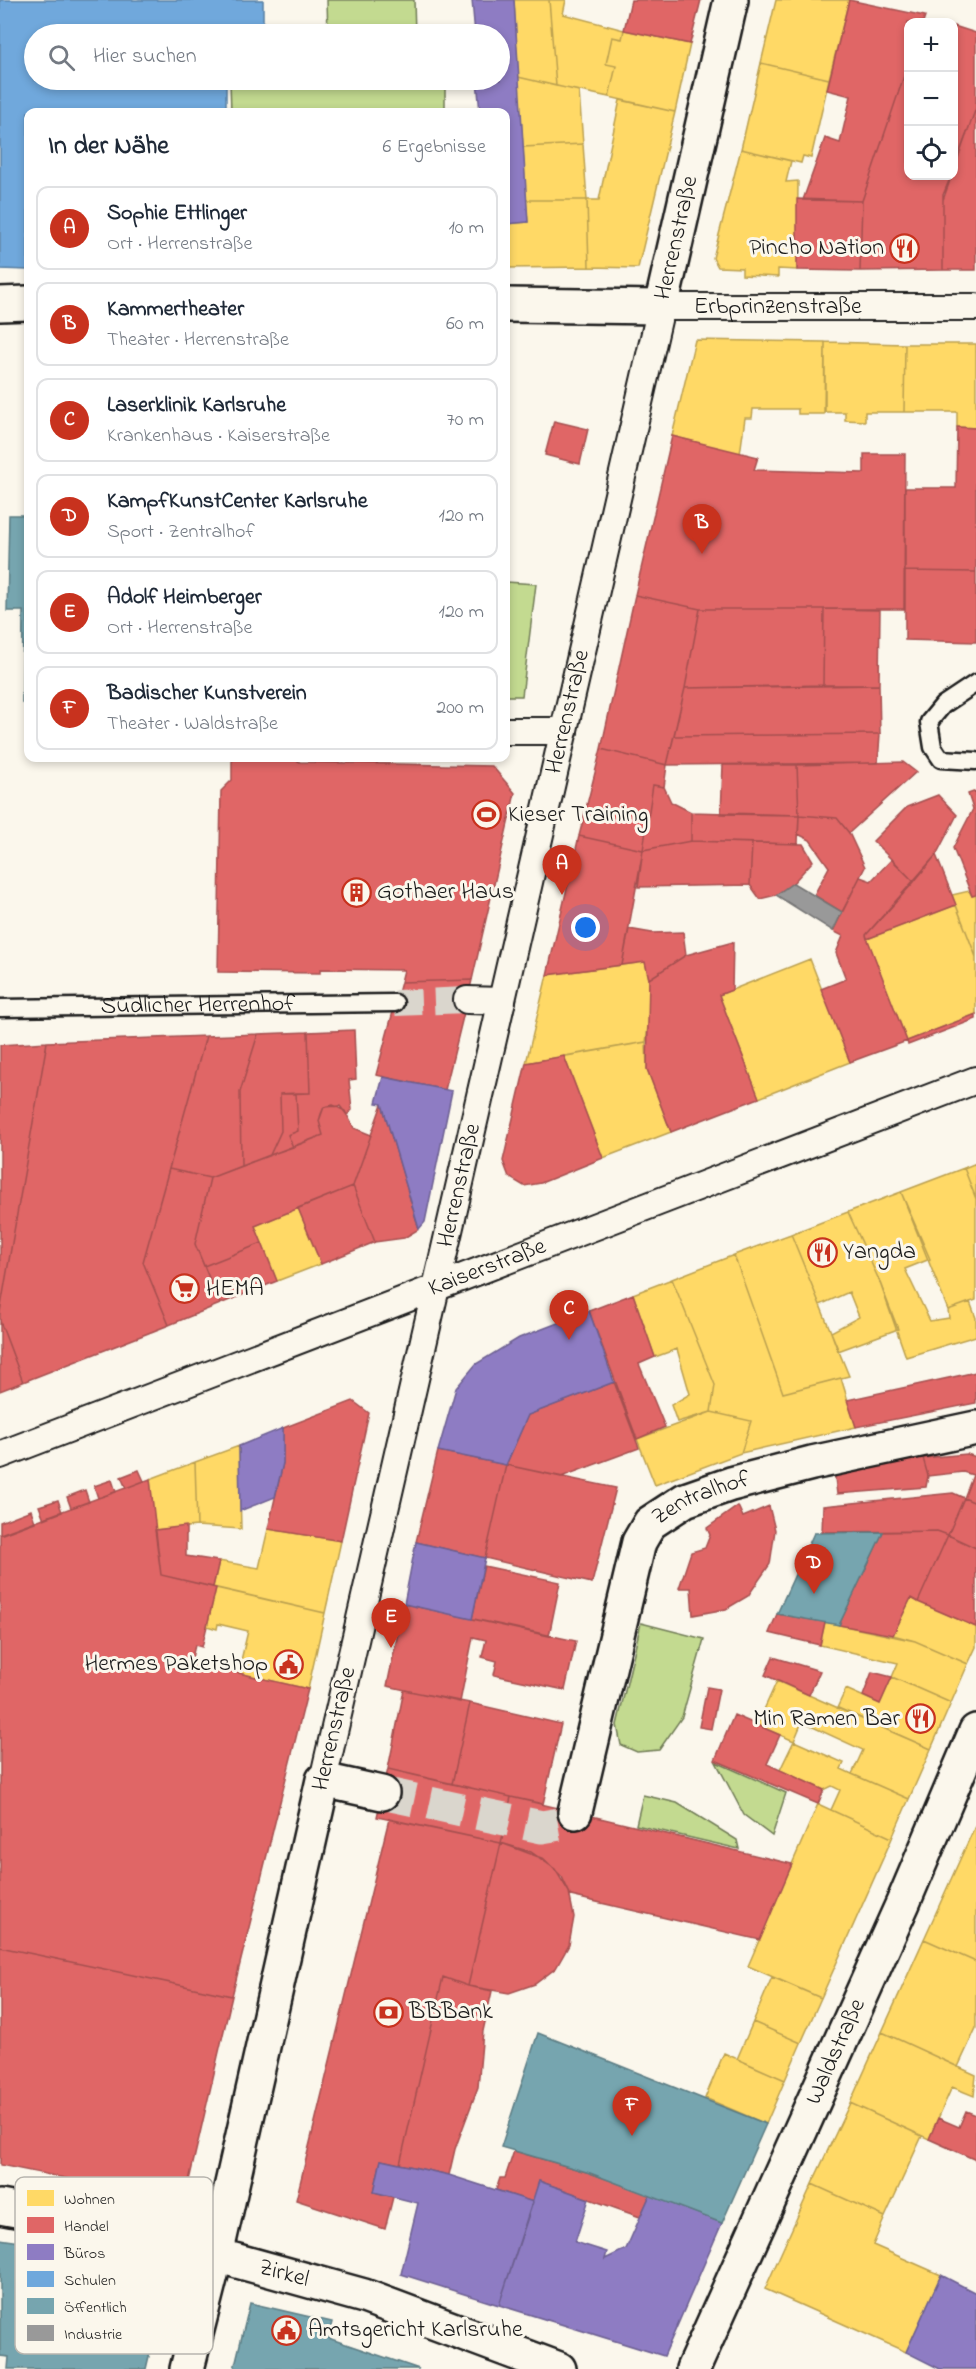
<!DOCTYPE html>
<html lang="de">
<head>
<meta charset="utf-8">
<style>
  :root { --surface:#fff; --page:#f6f6f7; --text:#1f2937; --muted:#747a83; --line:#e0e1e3; --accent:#c8321e }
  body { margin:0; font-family:"Indie Flower",sans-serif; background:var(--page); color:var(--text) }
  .controls { position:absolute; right:18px; top:18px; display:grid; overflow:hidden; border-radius:12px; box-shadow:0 3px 9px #0003 }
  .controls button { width:54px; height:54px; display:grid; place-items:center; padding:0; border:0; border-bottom:2px solid var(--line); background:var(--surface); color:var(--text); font:30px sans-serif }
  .you { position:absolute; left:586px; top:928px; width:21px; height:21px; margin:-15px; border:4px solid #fff; border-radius:50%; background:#1a73e8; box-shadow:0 0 0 9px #1a73e833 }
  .badge { display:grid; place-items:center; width:39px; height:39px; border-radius:50%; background:var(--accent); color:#fff; font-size:20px; font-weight:700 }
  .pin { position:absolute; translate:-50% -50px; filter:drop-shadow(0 2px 3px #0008) }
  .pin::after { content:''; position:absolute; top:32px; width:21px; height:18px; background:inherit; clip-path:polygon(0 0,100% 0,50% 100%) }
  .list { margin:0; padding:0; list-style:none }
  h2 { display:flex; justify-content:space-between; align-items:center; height:78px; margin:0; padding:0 24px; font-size:26px }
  h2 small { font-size:20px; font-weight:400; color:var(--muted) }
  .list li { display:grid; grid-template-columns:39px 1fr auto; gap:18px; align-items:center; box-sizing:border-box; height:84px; margin:0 12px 12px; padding:0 12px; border:2px solid var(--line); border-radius:12px }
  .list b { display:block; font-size:22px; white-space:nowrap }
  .list p { margin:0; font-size:20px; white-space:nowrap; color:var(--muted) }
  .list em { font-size:20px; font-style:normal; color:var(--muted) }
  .icon { flex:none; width:33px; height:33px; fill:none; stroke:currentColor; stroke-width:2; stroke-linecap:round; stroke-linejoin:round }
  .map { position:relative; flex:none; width:976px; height:2369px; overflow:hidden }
  .search { position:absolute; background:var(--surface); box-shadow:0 3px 9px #0003; left:24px; top:24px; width:486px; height:66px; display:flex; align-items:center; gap:15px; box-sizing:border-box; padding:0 21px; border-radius:33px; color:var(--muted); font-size:22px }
  .panel { position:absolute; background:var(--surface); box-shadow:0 3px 9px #0003; left:24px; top:108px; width:486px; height:654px; border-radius:12px }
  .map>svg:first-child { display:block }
</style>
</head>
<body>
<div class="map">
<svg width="976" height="2369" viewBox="0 0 976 2369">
  <rect width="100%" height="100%" fill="#fbf7ec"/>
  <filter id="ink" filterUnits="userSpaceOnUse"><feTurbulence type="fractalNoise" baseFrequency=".0167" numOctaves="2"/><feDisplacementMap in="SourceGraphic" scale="12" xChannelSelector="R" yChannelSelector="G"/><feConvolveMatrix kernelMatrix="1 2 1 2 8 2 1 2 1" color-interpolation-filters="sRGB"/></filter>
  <g filter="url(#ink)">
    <!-- green -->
    <path fill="#c3da90" stroke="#707b56" stroke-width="1.5" d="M327,0h87l1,34h-87z
      M230,80h215v32h-214z
      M506,582l30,2 -14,112h-16z
      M641,1623l63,16 -22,78 -23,33 -22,2 -16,-7 -4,-20z
      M716,1762l70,31 -14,43 -28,-21z
      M643,1795l34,8 60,37 2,9 -103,-24z"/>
    <!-- homes -->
    <path fill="#ffd966" stroke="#bba050" stroke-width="1.5" d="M514,0h35l7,86 -38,-9z
      M549,0h17l-3,14 61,16 -2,9 -10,-2 -6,27 10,2 -7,31 -53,-11z
      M776,0h73l-20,79 -68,-16z
      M624,30l66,14 -15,68 -66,-15 7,-31 -10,-2 6,-27 10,2z
      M761,63l68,16 -18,79 -8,-2 -2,7 -60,-14z
      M518,77l61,14 4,53 -60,3z
      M620,100l55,12 -37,156 -49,-1 -2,-67h12z
      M583,144l4,56h-61l-3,-53z
      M741,149l50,12 -5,21 12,-1 -1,89 -19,-1v8l-36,-2v-7l-24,-1 -5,-9z
      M526,200h61l2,67 -83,1v-44l22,-2z
      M695,340l130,2 -1,72h-26v-5h-45l-1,9h-7l-5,36 -68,-18z
      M825,342l80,2 -1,68h-39v9l-20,-1v-8h-20z
      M905,344h71v84l-19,-1v-15h-53z
      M969,891l3,5 4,-1v62l-24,-62z
      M956,905l20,52v57l-69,27 -40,-102z
      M810,959l40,103 -91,36 -40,-103z
      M645,962l4,17v38l-3,25 -120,21 21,-88z
      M646,1042l1,27 24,63 -68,26 -39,-102z
      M976,1163v36l-12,-31z
      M964,1168l12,31v101l-28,10 -47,-118z
      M901,1192l29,67 -25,10 25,52 19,-3 -1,-8 22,-8 6,16v18l-70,21 -27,-77 -31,-68z
      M298,1208l23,56 -44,17 -22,-55z
      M848,1212l31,68 19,49 -60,22 -7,-19 28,-15 -10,-25 -29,13 -29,-71z
      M791,1234l58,142 -66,17 -49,-138z
      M734,1255l49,138 58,-15 15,49 -115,26 10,-32 -40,-9 4,-27 -43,-106z
      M672,1279l43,106 -4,27 -34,10 -6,-17 19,-11 -13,-45 -22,8 -22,-63z
      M711,1412l40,9 -10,32 -86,32 -18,-46z
      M239,1446l2,83 -44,-3 -2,-64z
      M195,1462l2,64 -42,4 -5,-51z
      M268,1529l73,12 -16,72 -112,-26 6,-26 40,7z
      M216,1588l109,25 -17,76 -70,-16 10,-42 -30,-7 -1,5 -10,-3z
      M911,1598l65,29v20l-8,17 -53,-23 -22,-6z
      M825,1622l90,19 53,23 -17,39 -59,-26 6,-14 -78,-18z
      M892,1677l59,26 -20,46 -94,-41 9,-19 34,15z
      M777,1681l154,68 -22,50 -57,-25 11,-24 -61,-28 -8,19 -37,-16z
      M794,1741l50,22 -3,6 11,5 57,25 -17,39 -61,-28 9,-20 -8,-4 -8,4 -44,-20z
      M818,1804l74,34 -71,160 -73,-32z
      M976,1824v138l-52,-23z
      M924,1939l52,23v66l-18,39 -76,-35z
      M772,1977l49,21 -20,45 -48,-21z
      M753,2022l48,21 -16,37 -48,-21z
      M882,2032l94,43 -2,21 -22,-9 -23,52 -79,-36z
      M724,2053l61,27 -19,44 -61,-26z
      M850,2103l72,33 -37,81 -73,-33z
      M812,2184l73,33 -12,28 68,30 -35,77 -141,-63z"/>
    <!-- shops -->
    <path fill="#e06666" stroke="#a55050" stroke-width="1.5" d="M631,0h70l-11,44 -66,-14z
      M849,0l76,16 -2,6h-15v42l-46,137 -59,-1 22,-62 15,5 11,-47 -24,-6z
      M954,26l22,7v75l-22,60z
      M908,64v112h43l-8,19v75l-83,1 2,-70z
      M976,108v162h-33v-70z
      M797,199l65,2 -2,70 -63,-1z
      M554,421l34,8 -8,35 -35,-9z
      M957,427l19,1v144l-71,-1v-83h51z
      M672,436l86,21 -4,13 110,3v-19h41l-1,155h-204l-65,-14z
      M905,571l71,1v70l-71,-2z
      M635,595l65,14 -15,79 -18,77 -66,-16z
      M700,609h124l-1,76 -138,3z
      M824,609l56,1 -1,75h-56z
      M879,685l1,49 -206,2 11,-48z
      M880,734l-2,29 -211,2 7,-29z
      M601,749l66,16 -3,22 -11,-2 -10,65 -64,-14z
      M236,758h55l9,4 192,4 23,27 -43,187 -71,2 3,-12 -84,-1v4l-102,-1 3,-181 11,-11v-19z
      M903,762l13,10 -67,61 -12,-15 -38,-3 -2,-50z
      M723,765h74l2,50 -78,-1z
      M653,785l11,2 7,15 20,10v29l-48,9z
      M976,791v104l-4,1 -19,-48 20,-39 -5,-15z
      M938,795l19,20 -21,40 -22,27 -41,-41 34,-34z
      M691,812l108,3 -1,29 -107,-3z
      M799,815l38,3 12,15 16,34 -23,45 -28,-17 15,-28 -19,-27 -12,-6z
      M579,836l64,14 -21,115 -75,10z
      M691,841l61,2 -2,42 -112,2 5,-37z
      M752,843l51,1 10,17 -20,22 -17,12 -16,4 -10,-14z
      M936,855l20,50 -89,34 -1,-4z
      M892,859l22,23 -48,53 41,106 -57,21 -29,-73 25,-10 -10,-26 7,-17 -10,-5 27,-54 11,4z
      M629,929l23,4 31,-1 3,23 -37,24 -4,-17 -23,3z
      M733,942l-1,48 -13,5 40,103 -88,34 -24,-63 2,-90 37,-24z
      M472,980l-27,110 -69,-15 25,-93z
      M976,1014v5l-68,26 -1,-4z
      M354,1030l2,49 -7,1 3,30 -5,5 -7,-9 -16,1 -5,14 4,14 -30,12 -5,-12 10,-4 -2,-38h14l-2,-61z
      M308,1032l2,61 -30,1 1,37 -11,24 -29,11 -1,-74 18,-58z
      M258,1034l-18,58 1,74 -31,12 -41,-9 37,-133z
      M206,1036l-63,226 26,63 -146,57 -23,-61v-9l47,-270z
      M47,1042l-39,224 -8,46v-267z
      M564,1056l39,102 -62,25 -17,3 -15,-9 -6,-16 23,-98z
      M296,1093l2,38 -10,4 5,12 -23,8 11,-24 -1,-37z
      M382,1104l37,125 -15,9 -29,4 -22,-56z
      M333,1105l12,6 9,17 17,7 -18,51 -98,40 7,17 -58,23 -9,-22 15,-66 113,-43 -4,-14 2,-7 3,-7z
      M169,1169l41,9 -15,66 25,60 -51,21 -26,-63z
      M353,1186l22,56 -54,22 -23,-56z
      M262,1243l15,38 -57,23 -16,-38z
      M633,1294l22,63 -16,7 26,63 -28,12 -48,-128z
      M0,1321l23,61 -23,9z
      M976,1372v31l-120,24 -9,-27z
      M614,1382l25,66 -78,29 -55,-12 22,-50z
      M353,1401l16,12 -28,128 -73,-12 15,-66v-35z
      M438,1451l68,14 -21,93 -69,-16z
      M967,1454l9,3v46l-12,-5 9,-23 -10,-3 -35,4 -5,-18z
      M923,1458l5,18 -2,11 -89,7 -3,-24z
      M506,1465l110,23 -24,95 -107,-25z
      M139,1470l5,11 -18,7 -5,-11z
      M150,1479l11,96 55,13 -14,59 -7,-2 -4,17 117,27 -76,307 -232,-49v-413z
      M112,1480l4,12 -18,6 -4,-12z
      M85,1490l4,12 -18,6 -4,-11z
      M953,1493l11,5 -16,37 -11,-4 -115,1 1,-26z
      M964,1498l12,5v45l-28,-13z
      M58,1500l4,12 -18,7 -5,-13z
      M738,1506l5,11 26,-11 6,24 -5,34 -22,32 -22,13 -33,6 -2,-27h-12l12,-36 14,-4 5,-13 -3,-7z
      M31,1510l4,12 -35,13v-13z
      M186,1526v30l33,5 -6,26 -52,-12 -6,-45z
      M937,1531l11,4 -30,67 -7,-4 -18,37 -54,-10 44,-93z
      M948,1535l28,13v79l-58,-25z
      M484,1566l76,16 -11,54 -77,-17z
      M404,1604l172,37 -11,49 -71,-15 3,-14 -15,-4 4,-17 -13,-3 -13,65 -73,-16z
      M777,1614l48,8 -5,23 -51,-12z
      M773,1657l47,14 -11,24 -44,-20z
      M872,1672l20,5 -12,27 -17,-8z
      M707,1687l12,2 -8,40 -12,-2z
      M404,1690l66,13 -18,81 -64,-15z
      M470,1703l91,21 -18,80 -91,-20z
      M734,1715l46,20 -13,29 57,26 -6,14 -103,-44z
      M388,1769l123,28 -10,46 -124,-26z
      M511,1797l64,15 217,52 -32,76 -189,-44 -9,-19 -18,-18 -43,-16z
      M389,1819l112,24 -33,143 -25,-9 -43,187 -19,-4 -7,32 19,5 -8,32 -89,-29z
      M501,1843l30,9 24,17 14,23 5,25 -5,28 -13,23 -21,16 -26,9 -41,-7z
      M0,1947l232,49 -48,206 -184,-37z
      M443,1977l25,9 24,5 -9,40 -5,56 -23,62 -6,26 -49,-11z
      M966,2111l10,4v45l-47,-21 9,-21 21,9z
      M514,2151l76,22 60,22 -10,22 -101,-36 -6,21 -37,-12 4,-12h5z"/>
    <!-- offices -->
    <path fill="#8e7cc3" stroke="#6c5f91" stroke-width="1.5" d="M472,0h42l14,222 -22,2v-112h-26l-3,-32h23v-46h-25z
      M383,1077l69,14 -27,131 -6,7 -37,-125 -6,-1z
      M589,1311l25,71 -86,33 -22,50 -68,-14 18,-63 20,-24 43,-26z
      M283,1428v35l-8,34 -35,14 -1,-65z
      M416,1542l69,16 -13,61 -68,-15z
      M381,2160l68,15 84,27 -34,103 -98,-31 17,-71 -44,-11z
      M539,2181l50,18 -14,43 32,10 -2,7 21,-10 24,-54 72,28 -58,133 -165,-51z
      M941,2275l35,18v76h-36l-34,-17z"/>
    <!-- schools -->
    <path fill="#6fa8dc" stroke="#567ea2" stroke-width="1.5" d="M0,0h263v32l-229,2v46h192v32h-198v158l-28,-1z"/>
    <!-- public -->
    <path fill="#76a5af" stroke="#5b7c83" stroke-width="1.5" d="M9,515h19v189l-6,-1 1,-92h-16z
      M883,1532l-44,93 -62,-11 37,-81z
      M538,2033l228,91 -44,99 -132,-50 -89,-26z
      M0,2239l54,8 115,24 -23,98h-138l1,-12 -9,-1z
      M250,2303l82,19 -4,16 91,31h-185z"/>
    <!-- industry -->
    <path fill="#999" stroke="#747474" stroke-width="1.5" d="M793,883l49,29 -9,19 -57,-36z"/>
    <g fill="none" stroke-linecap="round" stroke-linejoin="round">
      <!-- pedestrian-tunnel -->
      <path stroke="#dad6cd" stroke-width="26" stroke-dasharray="26 13" stroke-linecap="butt" d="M395,1003l72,-3"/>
      <!-- minor-tunnel -->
      <path stroke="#dad6cd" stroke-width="33" stroke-dasharray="33 16" stroke-linecap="butt" d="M382,1793l160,34 23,-4 10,-11"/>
      <defs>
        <g id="service">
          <path d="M976,683l-33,22 -14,17 4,25 8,12 35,2"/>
          <path id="s1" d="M0,1008l395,-5"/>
        </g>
        <g id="pedestrian">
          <path d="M506,731h58"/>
          <path d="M467,1000l35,1"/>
          <path id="s2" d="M0,1455l976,-375"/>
          <path id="s3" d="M323,1780l338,-1473h315"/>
        </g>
        <g id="minor">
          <path d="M0,304l28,-1"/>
          <path id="s4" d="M506,305l155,2 70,-307"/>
          <path id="s5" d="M575,1812l64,-270 11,-19 35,-23 46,-16 81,-21 164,-35"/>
          <path d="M0,2207l82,15 134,33 107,-475 59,13"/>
          <path id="s6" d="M693,2369l210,-466 73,-172"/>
        </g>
        <g id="secondary">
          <path id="s7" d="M187,2369l29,-114 148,41 195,73"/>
        </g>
      </defs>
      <!-- service casing -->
      <use href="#service" stroke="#1c1c1c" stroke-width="21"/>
      <!-- pedestrian casing -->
      <use href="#pedestrian" stroke="#1c1c1c" stroke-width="30"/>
      <!-- minor casing -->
      <use href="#minor" stroke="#1c1c1c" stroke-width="38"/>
      <!-- secondary casing -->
      <use href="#secondary" stroke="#1c1c1c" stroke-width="38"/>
      <!-- service -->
      <use href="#service" stroke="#fbf7ec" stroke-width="16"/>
      <!-- pedestrian -->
      <use href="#pedestrian" stroke="#fbf7ec" stroke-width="26"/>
      <!-- minor -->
      <use href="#minor" stroke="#fbf7ec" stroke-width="33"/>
      <!-- secondary -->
      <use href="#secondary" stroke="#fbf7ec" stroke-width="33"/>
    </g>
  </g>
  <!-- icons -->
  <defs>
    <symbol id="restaurant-ring" viewBox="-11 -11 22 22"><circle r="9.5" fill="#fbf7ec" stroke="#c8321e" stroke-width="1.5"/><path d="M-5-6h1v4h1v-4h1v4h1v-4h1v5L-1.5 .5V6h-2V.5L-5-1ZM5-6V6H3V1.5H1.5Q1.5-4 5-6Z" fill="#c8321e"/></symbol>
    <symbol id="stadium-ring" viewBox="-11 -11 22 22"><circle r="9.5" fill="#fbf7ec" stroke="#c8321e" stroke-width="1.5"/><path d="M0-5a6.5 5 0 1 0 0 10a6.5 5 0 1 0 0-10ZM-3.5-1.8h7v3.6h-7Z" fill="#c8321e"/></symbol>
    <symbol id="building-ring" viewBox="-11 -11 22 22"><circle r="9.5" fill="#fbf7ec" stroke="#c8321e" stroke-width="1.5"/><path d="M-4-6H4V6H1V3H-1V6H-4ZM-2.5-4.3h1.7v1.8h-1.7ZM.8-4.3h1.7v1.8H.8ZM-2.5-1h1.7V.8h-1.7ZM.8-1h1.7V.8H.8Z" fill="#c8321e"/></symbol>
    <symbol id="supermarket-ring" viewBox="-11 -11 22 22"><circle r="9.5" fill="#fbf7ec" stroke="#c8321e" stroke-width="1.5"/><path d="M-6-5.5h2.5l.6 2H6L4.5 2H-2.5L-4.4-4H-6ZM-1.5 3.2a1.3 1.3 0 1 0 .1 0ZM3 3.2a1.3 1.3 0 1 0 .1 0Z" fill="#c8321e"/></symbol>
    <symbol id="civic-ring" viewBox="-11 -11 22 22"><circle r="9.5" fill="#fbf7ec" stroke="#c8321e" stroke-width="1.5"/><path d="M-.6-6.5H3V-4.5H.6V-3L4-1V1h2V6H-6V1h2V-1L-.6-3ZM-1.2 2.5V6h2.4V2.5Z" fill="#c8321e"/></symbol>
    <symbol id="bank-ring" viewBox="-11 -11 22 22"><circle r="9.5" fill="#fbf7ec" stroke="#c8321e" stroke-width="1.5"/><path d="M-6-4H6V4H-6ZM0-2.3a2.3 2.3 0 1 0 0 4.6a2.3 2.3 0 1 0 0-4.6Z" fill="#c8321e"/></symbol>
  </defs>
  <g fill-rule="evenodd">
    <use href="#restaurant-ring" x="888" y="232" width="33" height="33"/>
    <use href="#stadium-ring" x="470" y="798" width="33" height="33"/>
    <use href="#building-ring" x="340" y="876" width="33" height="33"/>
    <use href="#restaurant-ring" x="806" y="1236" width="33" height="33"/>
    <use href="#supermarket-ring" x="168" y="1272" width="33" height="33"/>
    <use href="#civic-ring" x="272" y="1648" width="33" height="33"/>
    <use href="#restaurant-ring" x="904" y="1702" width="33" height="33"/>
    <use href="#bank-ring" x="372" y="1996" width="33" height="33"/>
    <use href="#civic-ring" x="270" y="2314" width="33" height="33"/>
  </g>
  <g text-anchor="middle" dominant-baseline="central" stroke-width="6" stroke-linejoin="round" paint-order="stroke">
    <!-- street labels -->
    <g font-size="24" fill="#1c1c1c" stroke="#fbf7ec">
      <text stroke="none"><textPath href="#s4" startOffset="226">Herrenstraße</textPath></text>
      <text stroke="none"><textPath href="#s3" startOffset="1628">Erbprinzenstraße</textPath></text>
      <text stroke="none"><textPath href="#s3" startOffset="1096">Herrenstraße</textPath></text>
      <text stroke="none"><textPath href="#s1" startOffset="198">Südlicher Herrenhof</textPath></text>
      <text stroke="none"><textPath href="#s3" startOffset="610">Herrenstraße</textPath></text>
      <text stroke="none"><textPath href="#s2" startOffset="522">Kaiserstraße</textPath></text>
      <text stroke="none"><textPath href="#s5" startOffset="357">Zentralhof</textPath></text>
      <text transform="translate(335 1729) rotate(-77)">Herrenstraße</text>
      <text stroke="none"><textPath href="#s6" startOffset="348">Waldstraße</textPath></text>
      <text stroke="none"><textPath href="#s7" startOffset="188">Zirkel</textPath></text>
    </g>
    <!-- poi labels -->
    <g font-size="24" fill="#1c1c1c" stroke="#fbf7ec" text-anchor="start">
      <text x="884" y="248" text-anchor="end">Pincho Nation</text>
      <text x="508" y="815">Kieser Training</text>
      <text x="377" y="892">Gothaer Haus</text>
      <text x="843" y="1252">Yangda</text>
      <text x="206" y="1289">HEMA</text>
      <text x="268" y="1664" text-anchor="end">Hermes Paketshop</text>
      <text x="900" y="1719" text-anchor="end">Min Ramen Bar</text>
      <text x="409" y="2012">BBBank</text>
      <text x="308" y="2330">Amtsgericht Karlsruhe</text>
    </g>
  </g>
  <!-- legend -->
  <rect x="15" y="2177" width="198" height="177" rx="9" fill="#fbf7ec" stroke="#b8b5ae" stroke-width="1.5"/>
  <rect x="27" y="2190" width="27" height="16" fill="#ffd966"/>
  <rect x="27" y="2217" width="27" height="16" fill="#e06666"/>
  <rect x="27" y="2244" width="27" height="16" fill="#8e7cc3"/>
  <rect x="27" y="2271" width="27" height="16" fill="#6fa8dc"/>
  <rect x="27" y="2298" width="27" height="16" fill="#76a5af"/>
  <rect x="27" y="2325" width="27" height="16" fill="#999"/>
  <g font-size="16" fill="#1c1c1c">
    <text x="64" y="2204">Wohnen</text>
    <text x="64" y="2231">Handel</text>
    <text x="64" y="2258">Büros</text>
    <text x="64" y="2285">Schulen</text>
    <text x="64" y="2312">Öffentlich</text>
    <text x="64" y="2339">Industrie</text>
  </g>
</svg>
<div class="controls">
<button>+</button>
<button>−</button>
<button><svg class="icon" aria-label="locate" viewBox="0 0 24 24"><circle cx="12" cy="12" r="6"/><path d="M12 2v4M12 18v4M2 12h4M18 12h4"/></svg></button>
</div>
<div class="you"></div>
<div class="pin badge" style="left:562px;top:895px">A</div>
<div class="pin badge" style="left:702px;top:554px">B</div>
<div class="pin badge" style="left:569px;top:1340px">C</div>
<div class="pin badge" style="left:814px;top:1594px">D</div>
<div class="pin badge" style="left:391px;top:1648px">E</div>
<div class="pin badge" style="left:632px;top:2136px">F</div>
<div class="search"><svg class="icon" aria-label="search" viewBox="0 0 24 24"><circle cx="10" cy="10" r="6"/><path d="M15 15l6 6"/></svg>Hier suchen</div>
<section class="panel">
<h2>In der Nähe<small>6 Ergebnisse</small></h2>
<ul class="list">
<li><span class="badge">A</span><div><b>Sophie Ettlinger</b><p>Ort · Herrenstraße</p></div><em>10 m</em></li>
<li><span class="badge">B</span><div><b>Kammertheater</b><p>Theater · Herrenstraße</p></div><em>60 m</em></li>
<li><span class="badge">C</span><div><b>Laserklinik Karlsruhe</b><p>Krankenhaus · Kaiserstraße</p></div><em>70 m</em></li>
<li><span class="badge">D</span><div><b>KampfKunstCenter Karlsruhe</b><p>Sport · Zentralhof</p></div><em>120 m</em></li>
<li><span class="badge">E</span><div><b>Adolf Heimberger</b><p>Ort · Herrenstraße</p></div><em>120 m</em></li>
<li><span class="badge">F</span><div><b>Badischer Kunstverein</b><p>Theater · Waldstraße</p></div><em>200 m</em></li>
</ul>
</section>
</div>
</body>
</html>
